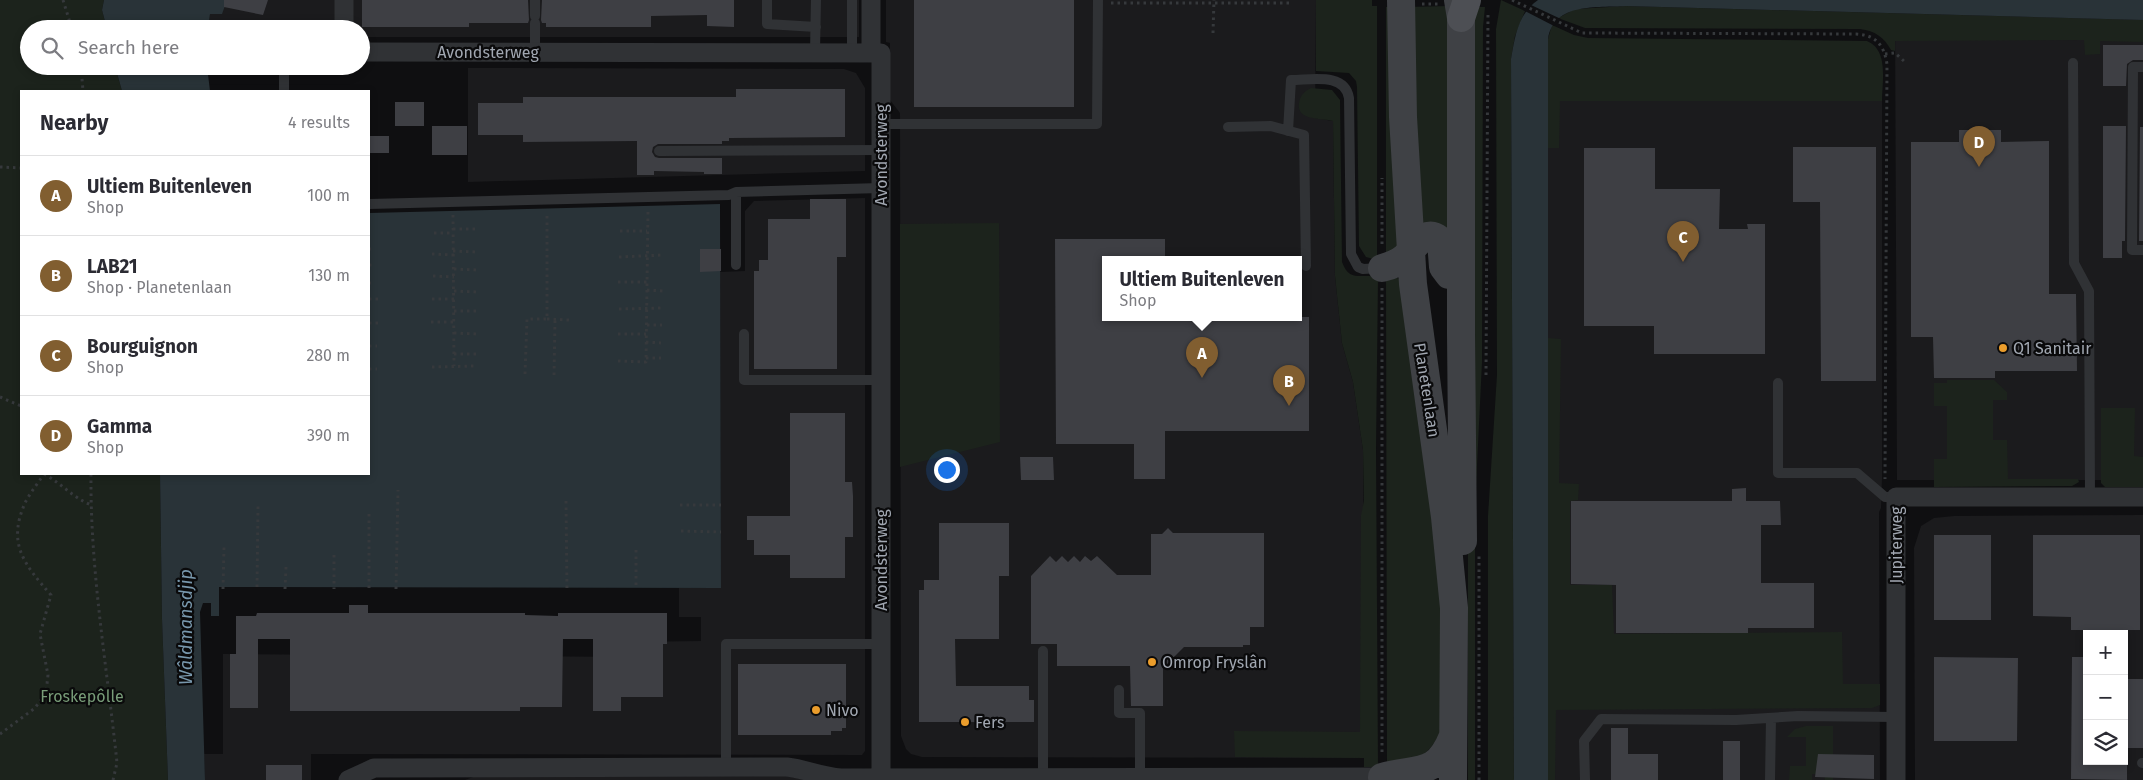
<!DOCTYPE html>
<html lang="en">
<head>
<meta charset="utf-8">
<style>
  :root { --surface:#fff; --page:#f7f7f7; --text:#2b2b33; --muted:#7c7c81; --line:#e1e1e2; --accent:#815e30 }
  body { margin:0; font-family:"Fira Sans",sans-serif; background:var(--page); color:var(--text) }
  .controls { position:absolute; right:15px; bottom:15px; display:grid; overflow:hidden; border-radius:0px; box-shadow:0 2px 8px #0003 }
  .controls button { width:45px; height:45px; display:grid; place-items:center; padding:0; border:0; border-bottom:1px solid var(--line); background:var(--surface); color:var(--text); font:25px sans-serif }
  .you { position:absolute; left:946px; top:469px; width:18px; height:18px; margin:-12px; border:4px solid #fff; border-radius:50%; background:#1a73e8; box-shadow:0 0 0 8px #1a73e833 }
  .badge { display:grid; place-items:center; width:32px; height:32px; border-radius:50%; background:var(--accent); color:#fff; font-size:16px; font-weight:700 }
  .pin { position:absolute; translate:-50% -41px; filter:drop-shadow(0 1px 2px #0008) }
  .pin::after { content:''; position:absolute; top:26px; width:18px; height:15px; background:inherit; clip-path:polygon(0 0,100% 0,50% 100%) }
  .popup { position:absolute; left:1102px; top:256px; width:200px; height:65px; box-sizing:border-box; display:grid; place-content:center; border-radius:0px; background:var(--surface); filter:drop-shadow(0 1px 4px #0005); font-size:16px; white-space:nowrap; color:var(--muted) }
  .popup b { font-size:19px; color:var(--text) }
  .popup::after { content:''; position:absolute; left:50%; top:100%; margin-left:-10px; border:10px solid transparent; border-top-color:var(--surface) }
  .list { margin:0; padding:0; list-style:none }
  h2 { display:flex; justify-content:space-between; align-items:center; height:65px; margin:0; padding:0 20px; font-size:21px }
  h2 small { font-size:16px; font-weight:400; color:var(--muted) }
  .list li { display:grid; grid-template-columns:32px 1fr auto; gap:15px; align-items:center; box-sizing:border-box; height:80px; padding:0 20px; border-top:1px solid var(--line) }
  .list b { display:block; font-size:19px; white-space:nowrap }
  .list p { margin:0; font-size:16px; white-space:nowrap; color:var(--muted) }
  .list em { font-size:16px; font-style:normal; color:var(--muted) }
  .icon { flex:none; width:28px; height:28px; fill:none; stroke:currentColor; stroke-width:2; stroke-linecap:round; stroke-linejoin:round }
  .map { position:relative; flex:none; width:2143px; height:780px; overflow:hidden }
  .search { position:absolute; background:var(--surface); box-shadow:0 2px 8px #0003; left:20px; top:20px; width:350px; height:55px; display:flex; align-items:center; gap:12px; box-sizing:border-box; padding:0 18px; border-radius:28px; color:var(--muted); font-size:19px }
  .panel { position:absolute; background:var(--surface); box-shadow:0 2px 8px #0003; left:20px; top:90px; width:350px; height:385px; border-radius:0px }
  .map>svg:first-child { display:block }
</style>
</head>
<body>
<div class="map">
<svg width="2143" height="780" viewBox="0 0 2143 780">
  <rect width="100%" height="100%" fill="#0f0f11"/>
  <!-- built -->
  <path fill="#1b1b1d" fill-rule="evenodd" d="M227,0h108v28l-127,1 2,-15z
    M350,0h509v37h-498v-8h-10z
    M886,0h430l-1,118 18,3 2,155 7,67 11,39 10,68 3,305 -10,3 -434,-1 -11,-3 -5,-5 -5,-13 -1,-623 -10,-13v-57l-4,-1zM1106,259h192v58h-192z
    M1895,14l248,6v438h-42v22h-204z
    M1882,65v414l-1,29 -2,4 1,268h-332v-714z
    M468,68l376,1 12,4 9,15v83l-397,11z
    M865,198v553l-3,4 -551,-1v26h-106l-1,-26h19v-100l405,3v-15l73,-1v-24h-22v-29h42l-1,-316 25,-1v-60l9,-10z
    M2143,515v265h-228l-1,-232 7,-22 13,-8 20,-2zM2087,634h37v127h-37z
    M787,776l19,4h-341l8,-3z"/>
  <!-- green -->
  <path fill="#1c231c" d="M0,0h104l-2,10 5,19h-78v37h86l7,25h-101v383h139l2,145 6,161h-168z
    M1316,0h56v6h5v254l-11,-3 -7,-11 -2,-159 -1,-6 -7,-8 -33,-2z
    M1501,0l24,11 -10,25 -4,23 3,721h-26v-264l9,-141 -1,-346z
    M1449,6v226l-34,-2 -9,-223z
    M1626,6l517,14v22l-43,-1v13l-15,1 -1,-15 -189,1v10l-4,-1c-7,-13 -16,-19 -31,-21l-275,-1 -27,-10 17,-9z
    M1386,7h2l16,238 -18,14z
    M1474,7h11l-2,20 -1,335 -7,145v273h-7v-310z
    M1552,25l22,10 14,3 279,3c22,9 15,41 15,60h-322l-1,47h-11v-109z
    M1311,88l21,2 8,10 2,162c8,22 21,10 36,16l-2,171 2,318h-14v-9l-129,-1 -1,-26 126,1 1,-217 3,-14 -1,-51 -10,-68 -11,-39 -7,-67 -2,-155c-12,-3 -37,0 -34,-18 1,-8 6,-12 12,-15z
    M999,223l1,219 -100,25v-243z
    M1394,277l6,2 38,225 8,220c-21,35 -20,32 -59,43l-1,-489z
    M1548,338l13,1 -2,144 20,1 -1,16 -8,1v84h42l2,49 228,-2 1,52h37v21l-8,3 -316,2 -1,70h-7z
    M1947,380h47l13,12v8h-14v40h14l1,39h70l1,3 -7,4 -138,1v-28h13v-53h-13v-23h13z
    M2101,408h34l-1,48 9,1v30h-38l-4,-4z
    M1806,726h27v54h-8l-1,-6h-12v6h-23l1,-14h16v-29h-19l8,-8z"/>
  <!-- water -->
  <path fill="#293338" d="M104,0h123l-5,14h-12l-2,15h-101l-5,-19z
    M1538,0h605v20l-517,-14c-29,2 -72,-4 -78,33v741h-34l-3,-721c4,-23 7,-45 27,-59z
    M115,66h92l3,25h-88z
    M720,204l1,384 -502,-1v29h-8v-13h-8l-3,9 5,168h-37l-6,-161 -2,-145h209v-261z"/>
  <!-- pier -->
  <path fill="#0f0f11" d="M1529,3l2,2 30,14 -7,7 -31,-16z"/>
  <!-- building -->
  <path fill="#3e3f44" d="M224,0h44l-5,15 -39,-8z
    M362,0h166l1,20 -1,3h-59v4h-107z
    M542,0h192v27l-27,-1v-11l-56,1v11h-105v-4h-4l-1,-3z
    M914,0h160v107h-160z
    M2103,45h40v15h-10l-6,4 -1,22h-23z
    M736,89h109v48l-116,1v3h-7v3h-64l-5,3 -1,5 3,5 4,1h63v16h-18v-2l-50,-1v4h-17v-34l-114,1v-7h-45v-32h45v-6h213z
    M395,102h29v24h-29z
    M432,126h35v29h-35z
    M2103,126h23l-1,115h-3v17h-19z
    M2140,127h3v114h-4z
    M1959,130h42v12l48,-1v153h27l1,77h-82v7h-61l-1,-41h-22v-195h48z
    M369,136h20v17h-20z
    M1793,147h83v234h-55l-1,-179h-27z
    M1584,148h71v41h65l-1,40h29l-1,-5h18v130h-111v-28h-70z
    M810,199h36v58h-9v112h-83v-98h5v-11h9v-41h42z
    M1055,239h110v20h-59v58h203v114h-144v48h-31v-35h-78z
    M700,249h21v22l-21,1z
    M790,413h55v69h7l1,14v41h-8v41h-55v-23h-36v-15h-7v-24h43z
    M1020,457h33l1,23h-33z
    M1746,488v13h34l1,24h-20v58h53v45h-66v5h-132v-48l-45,-1v-83h161v-12z
    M939,523h70v53h-10v63h-44l1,47h73v14h5v22h-115v-132h5v-10h15z
    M1168,528l5,5h91v94h-14v18h-7v2h-59l-21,21v38h-32l-1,-40h-73v-22h-26v-68l19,-20 6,6 6,-6 6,6 6,-6 6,6 5,-6 6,5 6,-5 20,19h34v-41h11z
    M1934,535h57v85h-57z
    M2033,535h107v95h-69v-13l-38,-1z
    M349,605h19v8h157v2l33,1v-3h109v31h-4v53h-42v14h-28v-72h-30l-1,68h-42v4h-230v-72h-32v69h-28v-54h6v-38h20l1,-3h92z
    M1934,657l84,1 -1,83h-83z
    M2072,657h15v104h40v19l-56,-1z
    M738,664h108v64h-4v3h-11v4h-93z
    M2124,679h19v69h-19z
    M1611,728h17v26h30v26h-47z
    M1723,741h17v39h-17z
    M1818,754l56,1v24l-59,-2z
    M266,765h36v15h-36z"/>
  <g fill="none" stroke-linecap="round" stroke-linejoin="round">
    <!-- path -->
    <path stroke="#36393c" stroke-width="3" stroke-dasharray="2.5 4" stroke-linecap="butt" d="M63,0l9,29
      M1512,0l70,33 274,1c20,1 28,11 31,30l-2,415
      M1111,3h181
      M1422,4h16
      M1213,33l1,-33
      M1885,54l10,-1 10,9
      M81,66l2,25
      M0,167l21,1
      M453,215l1,151
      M453,229h23
      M620,231h27
      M434,233h19
      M1382,244v-66
      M369,249h2
      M453,251l23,1
      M432,254l22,1
      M619,257l44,-2
      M369,265h3
      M454,269l23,1
      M433,276l21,1
      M618,282h29
      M369,283h2
      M1382,288v466
      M647,290l16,1
      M454,291l23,1
      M369,299h9
      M432,299h22
      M619,309l42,-1
      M454,311h22
      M547,319l22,1
      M431,322h23
      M369,323h9
      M647,325h15
      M454,333l23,1
      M618,334h28
      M646,342l15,1
      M369,346h8
      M454,354h23
      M646,358h15
      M618,361l28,1 2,-152
      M432,367l44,-1
      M369,369h8
      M525,374l2,-55h20v-106
      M554,375l1,-55
      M1486,375l2,-362
      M0,397l21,9
      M44,474c17,9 28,23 47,31
      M91,474c-1,96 16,193 26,289l-4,17
      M566,501l1,91
      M680,505h41
      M369,514v74
      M681,531l40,1
      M636,550v39
      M334,555v34
      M257,587l1,-81
      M223,589l1,-42
      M285,589l1,-22
      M396,589l2,-99
      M0,734l35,-26 11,-15 2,-18 -8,-41 11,-39c-27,-31 -44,-51 -26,-92 5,-10 13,-20 19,-29
      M1479,780v-224"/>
    <!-- lane -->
    <path stroke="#303235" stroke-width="10" d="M535,0v16
      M767,0v24l49,3
      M852,0v53
      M535,23v29
      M815,52l1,-52
      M2073,63l1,200 15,28 1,206
      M2143,67h-10l-1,183h11
      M284,91v-25
      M881,124h216l1,-124
      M1228,127l43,-1 33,9 2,131
      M1288,131l3,-51c20,0 54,-8 58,18l2,156 7,13 5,2 18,-1
      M659,151l222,-1
      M369,204l360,-9 7,-3
      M736,265v-73l145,-4
      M744,334v46h137
      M1778,383v90h79l28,24h11
      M1043,651v126
      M1119,690v23h21v64
      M2142,763h1
      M726,767v-123h155
      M1585,780l-1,-39 17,-22 135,1 62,-4 98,1
      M1770,780l1,-62"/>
    <!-- street -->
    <path stroke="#303235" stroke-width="19" d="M871,0v53
      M344,29v-29
      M361,52l520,1v723l-2,4
      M348,780l26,-12 413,-1c18,2 35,10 54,11l541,-1
      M1896,780v-283h247"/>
    <!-- secondary -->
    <path stroke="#3f4145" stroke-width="28" d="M1401,0l2,117 10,167 32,233 9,91 -1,172
      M1458,0l3,18v316l2,207
      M1382,268c8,-2 15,-4 22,-10 10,-9 22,-33 37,-17l2,26 6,8
      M1382,777c36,-10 54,1 71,-41"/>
    <!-- primary -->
    <path stroke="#4d4f54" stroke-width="28" d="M1461,18l6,-18"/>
  </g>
  <!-- markers -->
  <g fill="#eb9d2c" stroke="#0a0a0b" stroke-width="2">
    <circle cx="2003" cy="348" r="5"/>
    <circle cx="1152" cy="662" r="5"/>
    <circle cx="816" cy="710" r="5"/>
    <circle cx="965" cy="722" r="5"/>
  </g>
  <g text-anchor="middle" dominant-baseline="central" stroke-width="4.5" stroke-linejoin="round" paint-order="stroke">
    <!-- street labels -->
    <g font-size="16" fill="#a1a7b1" stroke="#0a0a0b">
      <text x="488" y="52">Avondsterweg</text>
      <text transform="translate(881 155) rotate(-90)">Avondsterweg</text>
      <text transform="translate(1427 390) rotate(81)">Planetenlaan</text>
      <text transform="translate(1896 545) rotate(-90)">Jupiterweg</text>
      <text transform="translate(881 560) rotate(-90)">Avondsterweg</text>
    </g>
    <!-- poi labels -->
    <g font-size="16" fill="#a1a7b1" stroke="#0a0a0b" text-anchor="start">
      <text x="2013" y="348">Q1 Sanitair</text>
      <text x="1162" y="662">Omrop Fryslân</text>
      <text x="826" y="710">Nivo</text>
      <text x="975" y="722">Fers</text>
    </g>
    <!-- park labels -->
    <g font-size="16" fill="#789c78" stroke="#0a0a0b">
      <text x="82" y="696">Froskepôlle</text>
    </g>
    <!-- water labels -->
    <g font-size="18" font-style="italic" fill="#7897ac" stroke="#0a0a0b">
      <text transform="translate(186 627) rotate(-90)">Wâldmansdjip</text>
    </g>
  </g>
</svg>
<div class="controls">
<button>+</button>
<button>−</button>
<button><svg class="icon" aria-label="layers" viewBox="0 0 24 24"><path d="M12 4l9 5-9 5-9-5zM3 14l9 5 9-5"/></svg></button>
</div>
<div class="you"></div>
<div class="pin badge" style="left:1202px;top:378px">A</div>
<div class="popup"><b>Ultiem Buitenleven</b>Shop</div>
<div class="pin badge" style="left:1289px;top:406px">B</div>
<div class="pin badge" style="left:1683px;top:262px">C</div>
<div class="pin badge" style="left:1979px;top:167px">D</div>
<div class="search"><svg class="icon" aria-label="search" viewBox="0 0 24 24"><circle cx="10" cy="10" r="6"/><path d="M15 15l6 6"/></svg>Search here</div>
<section class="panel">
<h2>Nearby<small>4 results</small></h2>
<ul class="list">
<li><span class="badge">A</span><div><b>Ultiem Buitenleven</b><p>Shop</p></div><em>100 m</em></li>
<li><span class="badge">B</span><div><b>LAB21</b><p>Shop · Planetenlaan</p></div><em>130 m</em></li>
<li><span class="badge">C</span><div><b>Bourguignon</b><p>Shop</p></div><em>280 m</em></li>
<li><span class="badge">D</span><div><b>Gamma</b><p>Shop</p></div><em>390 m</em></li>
</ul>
</section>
</div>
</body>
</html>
